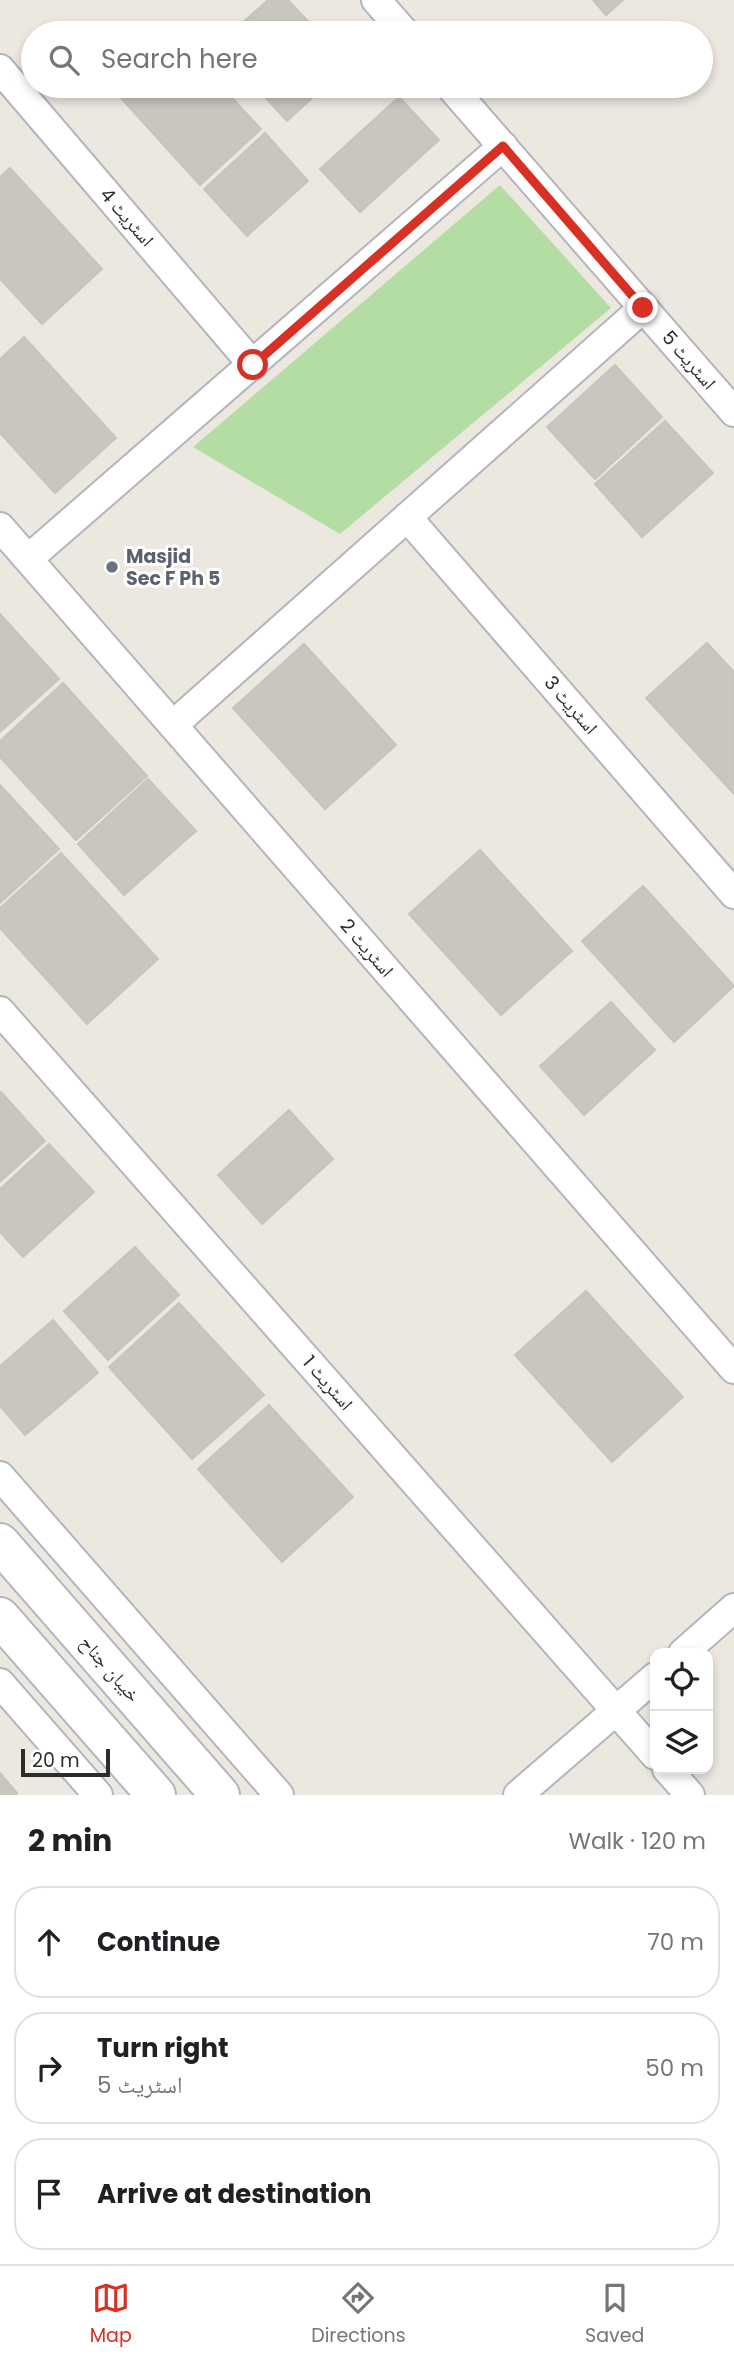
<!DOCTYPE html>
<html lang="en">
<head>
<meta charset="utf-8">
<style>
  :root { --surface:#fff; --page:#f2f2f2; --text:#202124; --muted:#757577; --line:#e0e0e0; --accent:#d93025 }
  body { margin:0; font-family:Poppins,"Noto Naskh Arabic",sans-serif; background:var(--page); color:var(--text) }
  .controls { position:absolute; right:21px; bottom:21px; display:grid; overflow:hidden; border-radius:14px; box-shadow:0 4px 10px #0003 }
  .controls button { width:63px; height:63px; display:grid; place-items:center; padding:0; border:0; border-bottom:2px solid var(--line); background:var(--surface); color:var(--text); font:35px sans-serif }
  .scale { position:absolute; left:21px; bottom:18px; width:89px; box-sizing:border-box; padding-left:7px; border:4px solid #2c2c2c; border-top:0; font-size:19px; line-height:24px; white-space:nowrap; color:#2c2c2c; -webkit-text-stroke:5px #fff; paint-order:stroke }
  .stop { position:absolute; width:21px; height:21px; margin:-16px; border:5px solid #d93025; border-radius:50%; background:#fff }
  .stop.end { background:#d93025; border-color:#fff; box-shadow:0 2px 7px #0008 }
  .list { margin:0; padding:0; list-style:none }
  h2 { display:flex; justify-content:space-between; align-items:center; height:91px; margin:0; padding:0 28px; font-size:30px }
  h2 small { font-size:23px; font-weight:400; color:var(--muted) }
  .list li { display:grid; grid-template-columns:46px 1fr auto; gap:21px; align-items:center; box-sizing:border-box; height:112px; margin:0 14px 14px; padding:0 14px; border:2px solid var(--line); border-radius:28px }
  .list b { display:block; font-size:26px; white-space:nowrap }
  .list p { margin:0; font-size:23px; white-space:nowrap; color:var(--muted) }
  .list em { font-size:23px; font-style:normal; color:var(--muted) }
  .icon { flex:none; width:38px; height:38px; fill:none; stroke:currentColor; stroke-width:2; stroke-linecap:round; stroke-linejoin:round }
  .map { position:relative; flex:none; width:734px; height:1795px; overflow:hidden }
  .search { position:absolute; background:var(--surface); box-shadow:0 4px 10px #0003; left:21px; right:21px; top:21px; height:77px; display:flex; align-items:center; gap:18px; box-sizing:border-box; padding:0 24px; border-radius:38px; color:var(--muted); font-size:26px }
  .sheet { height:469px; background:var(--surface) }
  nav { display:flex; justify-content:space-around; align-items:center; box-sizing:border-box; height:98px; border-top:2px solid var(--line); background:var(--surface); font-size:19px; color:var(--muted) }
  nav a { display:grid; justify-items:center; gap:4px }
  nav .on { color:var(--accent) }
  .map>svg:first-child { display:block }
</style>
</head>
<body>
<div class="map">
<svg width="734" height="1795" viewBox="0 0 734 1795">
  <rect width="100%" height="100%" fill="#ece8e0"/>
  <!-- green -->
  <path fill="#b3dda3" d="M500,185l111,123 -271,226 -147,-87z"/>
  <!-- building -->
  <path fill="#c8c6be" stroke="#c8c4ba" stroke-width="2" d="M268,0h20l31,33h-88z
    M593,0h30l-17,15z
    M110,86h111l40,43 -61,56z
    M255,86h70l-38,35z
    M399,97l40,43 -79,72 -40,-43z
    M265,133l43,48 -61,55 -43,-47z
    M10,168l92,101 -60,55 -42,-45v-102z
    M24,337l92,101 -61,55 -55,-60v-74z
    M615,365l47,52 -67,62 -48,-52z
    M665,421l48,52 -71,64 -47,-53z
    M0,614l59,65 -59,53z
    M707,643l27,29v122l-88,-96z
    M304,644l92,101 -71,64 -92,-101z
    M63,683l84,93 -71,64 -76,-83v-16z
    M148,779l48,52 -72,64 -46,-51z
    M0,785l59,64 -59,54z
    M480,850l92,101 -71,64 -92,-101z
    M61,853l97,106 -71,65 -87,-96v-20z
    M643,886l91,100 -60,56 -92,-101z
    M611,1002l44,48 -71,65 -44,-49z
    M1,1092l44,49 -45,41v-89z
    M289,1110l44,49 -71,65 -44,-49z
    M49,1144l45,48 -71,65 -23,-25v-43z
    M135,1247l44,48 -71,65 -44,-49z
    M586,1291l97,106 -71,65 -97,-107z
    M179,1303l85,92 -72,64 -83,-92z
    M53,1320l45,53 -73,62 -25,-29v-40z
    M269,1405l84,92 -71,65 -84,-93z
    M0,1773l17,20 -1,2h-16z"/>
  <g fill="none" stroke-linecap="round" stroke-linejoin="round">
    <defs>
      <path id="street" d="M376,0l29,33
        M0,69l253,296
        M450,86l284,326
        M407,517l327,377
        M0,527l734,842
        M28,559l475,-413
        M173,725l470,-417
        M0,1011l655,744
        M0,1476l279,319
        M683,1653l51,-45
        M0,1683l98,112
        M667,1769l23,26
        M518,1795l137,-118"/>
      <path id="secondary" d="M0,1543l220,252
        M0,1617l156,178"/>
    </defs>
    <!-- street casing -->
    <use href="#street" stroke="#b3b5be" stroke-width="32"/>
    <!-- secondary casing -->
    <use href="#secondary" stroke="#b3b5be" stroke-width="42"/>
    <!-- street -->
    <use href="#street" stroke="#fff" stroke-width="28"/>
    <!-- secondary -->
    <use href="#secondary" stroke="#fff" stroke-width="38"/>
  </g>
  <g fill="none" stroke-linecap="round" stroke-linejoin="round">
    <!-- route -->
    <path stroke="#d93025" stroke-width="9" d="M253,365l250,-219 140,162"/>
  </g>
  <!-- markers -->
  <circle fill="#6b7280" stroke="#fff" stroke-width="2.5" cx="112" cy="567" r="7"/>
  <g text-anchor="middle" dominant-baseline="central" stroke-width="6" stroke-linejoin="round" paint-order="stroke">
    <!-- street labels -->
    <g font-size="19" fill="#2c2c2c" stroke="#fff">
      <text transform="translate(127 217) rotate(49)">اسٹریٹ 4</text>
      <text transform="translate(689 360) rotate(49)">اسٹریٹ 5</text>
      <text transform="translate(571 705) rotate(49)">اسٹریٹ 3</text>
      <text transform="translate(367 948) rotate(49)">اسٹریٹ 2</text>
      <text transform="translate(328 1383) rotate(49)">اسٹریٹ 1</text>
      <text transform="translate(110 1669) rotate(49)">خیبان جناح</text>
    </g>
    <!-- worship labels -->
    <g font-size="19" font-weight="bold" fill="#5b616d" stroke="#fff" text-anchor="start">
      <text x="126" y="556">Masjid<tspan x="126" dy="22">Sec F Ph 5</tspan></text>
    </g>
  </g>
</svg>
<div class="controls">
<button><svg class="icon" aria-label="locate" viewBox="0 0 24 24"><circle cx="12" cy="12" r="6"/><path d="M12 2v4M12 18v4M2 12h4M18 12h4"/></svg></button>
<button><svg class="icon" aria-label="layers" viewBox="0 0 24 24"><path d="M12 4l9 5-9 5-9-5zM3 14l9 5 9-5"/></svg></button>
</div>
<div class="scale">20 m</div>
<div class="stop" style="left:253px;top:365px"></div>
<div class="stop end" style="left:643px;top:308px"></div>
<div class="search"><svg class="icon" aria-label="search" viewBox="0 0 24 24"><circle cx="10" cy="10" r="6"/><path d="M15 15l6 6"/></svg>Search here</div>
</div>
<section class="sheet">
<h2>2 min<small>Walk · 120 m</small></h2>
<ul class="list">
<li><svg class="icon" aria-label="ahead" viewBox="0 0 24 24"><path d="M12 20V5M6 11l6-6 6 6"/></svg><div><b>Continue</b></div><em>70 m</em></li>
<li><svg class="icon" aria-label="right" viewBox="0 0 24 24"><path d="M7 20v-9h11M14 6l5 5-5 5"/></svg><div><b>Turn right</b><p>اسٹریٹ 5</p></div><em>50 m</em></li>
<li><svg class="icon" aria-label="arrive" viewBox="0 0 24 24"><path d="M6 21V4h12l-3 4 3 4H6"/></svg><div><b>Arrive at destination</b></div></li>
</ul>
</section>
<nav>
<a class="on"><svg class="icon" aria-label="map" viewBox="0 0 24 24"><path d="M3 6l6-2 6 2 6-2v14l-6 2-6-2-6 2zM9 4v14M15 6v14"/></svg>Map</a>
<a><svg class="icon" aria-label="directions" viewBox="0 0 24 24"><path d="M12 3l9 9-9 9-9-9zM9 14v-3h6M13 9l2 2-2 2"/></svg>Directions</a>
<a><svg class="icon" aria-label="saved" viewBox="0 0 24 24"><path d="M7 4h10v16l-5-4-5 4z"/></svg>Saved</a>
</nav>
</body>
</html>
